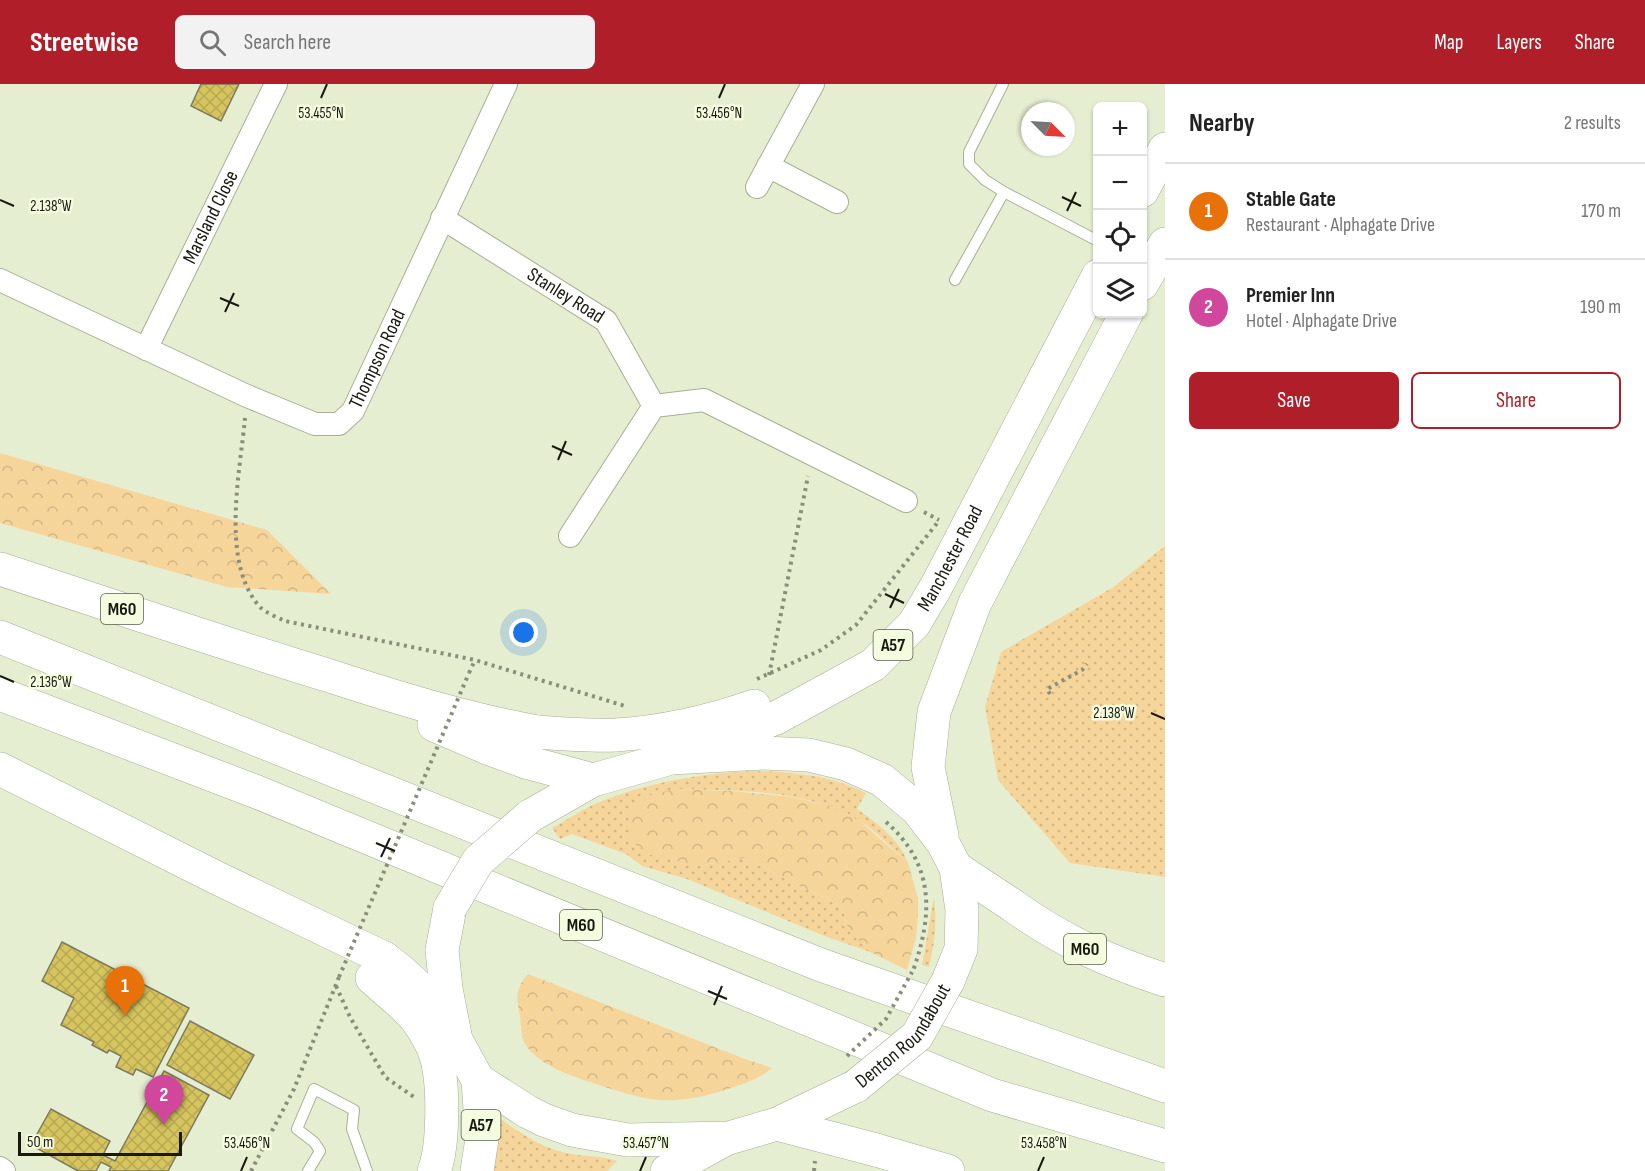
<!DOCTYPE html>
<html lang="en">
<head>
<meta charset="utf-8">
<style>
  :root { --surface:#fff; --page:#f2f2f2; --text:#222; --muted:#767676; --line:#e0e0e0; --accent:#b01e29 }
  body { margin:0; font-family:"Sofia Sans Condensed",sans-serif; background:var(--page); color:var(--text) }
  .controls { position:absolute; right:18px; top:18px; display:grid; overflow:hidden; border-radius:9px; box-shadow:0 2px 4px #0004 }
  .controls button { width:54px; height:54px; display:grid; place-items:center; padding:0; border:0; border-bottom:2px solid var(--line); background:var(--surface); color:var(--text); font:30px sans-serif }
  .compass { position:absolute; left:1021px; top:18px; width:54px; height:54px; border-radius:50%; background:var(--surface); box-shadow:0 2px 4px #0004; rotate:114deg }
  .scale { position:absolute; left:18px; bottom:15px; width:164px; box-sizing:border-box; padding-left:6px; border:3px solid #181a10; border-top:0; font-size:16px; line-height:21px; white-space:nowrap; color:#181a10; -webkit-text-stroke:4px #f4fbde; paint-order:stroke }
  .you { position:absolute; left:524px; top:549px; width:21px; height:21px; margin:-15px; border:4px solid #fff; border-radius:50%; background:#1a73e8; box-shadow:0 0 0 9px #1a73e833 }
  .badge { display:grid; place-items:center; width:39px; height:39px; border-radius:50%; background:var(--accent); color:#fff; font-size:20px; font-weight:700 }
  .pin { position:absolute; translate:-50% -50px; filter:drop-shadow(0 2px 3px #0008) }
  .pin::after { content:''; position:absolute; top:32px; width:21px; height:18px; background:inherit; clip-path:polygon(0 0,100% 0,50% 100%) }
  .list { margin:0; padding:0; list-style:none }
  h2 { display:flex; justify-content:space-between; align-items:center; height:78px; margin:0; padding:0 24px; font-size:26px }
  h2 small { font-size:20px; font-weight:400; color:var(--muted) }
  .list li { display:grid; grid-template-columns:39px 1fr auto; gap:18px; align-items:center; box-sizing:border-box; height:96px; padding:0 24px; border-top:2px solid var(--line) }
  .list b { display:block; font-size:22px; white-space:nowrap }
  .list p { margin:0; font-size:20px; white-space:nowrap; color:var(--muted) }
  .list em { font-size:20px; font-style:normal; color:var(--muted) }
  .actions { display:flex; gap:12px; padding:18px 24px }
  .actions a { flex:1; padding:14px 0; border:2px solid var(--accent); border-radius:9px; text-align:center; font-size:21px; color:var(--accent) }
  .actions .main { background:var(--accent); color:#fff }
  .icon { flex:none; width:33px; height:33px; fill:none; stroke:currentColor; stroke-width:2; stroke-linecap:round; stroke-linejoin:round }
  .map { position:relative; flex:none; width:1165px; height:1087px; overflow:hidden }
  header { display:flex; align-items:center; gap:36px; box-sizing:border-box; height:84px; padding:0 30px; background:var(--accent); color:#fff }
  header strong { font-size:28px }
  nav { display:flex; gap:33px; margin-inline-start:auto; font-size:21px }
  .search { width:420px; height:54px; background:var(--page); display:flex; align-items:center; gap:15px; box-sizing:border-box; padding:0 21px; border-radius:9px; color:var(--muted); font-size:22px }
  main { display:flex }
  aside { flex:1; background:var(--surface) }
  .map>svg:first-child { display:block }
</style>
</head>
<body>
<header>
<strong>Streetwise</strong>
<div class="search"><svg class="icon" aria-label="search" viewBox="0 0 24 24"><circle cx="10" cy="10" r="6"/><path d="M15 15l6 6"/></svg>Search here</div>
<nav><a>Map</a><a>Layers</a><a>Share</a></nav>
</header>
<main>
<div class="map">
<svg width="1165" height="1087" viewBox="0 0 1165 1087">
  <defs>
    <pattern id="grass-dots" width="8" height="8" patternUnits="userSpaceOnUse" patternTransform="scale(1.5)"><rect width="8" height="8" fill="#f6d59b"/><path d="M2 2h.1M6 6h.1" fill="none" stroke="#d2b684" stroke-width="1.8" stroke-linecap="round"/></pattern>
    <pattern id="forest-crowns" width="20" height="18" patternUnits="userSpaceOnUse" patternTransform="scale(1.5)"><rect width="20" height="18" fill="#f6d59b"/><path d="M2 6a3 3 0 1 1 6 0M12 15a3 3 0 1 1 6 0" fill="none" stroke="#d2b684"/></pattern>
    <pattern id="building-cross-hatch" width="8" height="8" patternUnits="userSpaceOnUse" patternTransform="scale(1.5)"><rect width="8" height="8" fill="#d6c55e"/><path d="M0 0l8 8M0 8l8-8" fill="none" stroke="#b7a951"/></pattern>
  </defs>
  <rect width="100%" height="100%" fill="#e6eed1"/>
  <!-- grass -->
  <path fill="url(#grass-dots)" d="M1165,462v331l-95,-14 -72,-83 -13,-73 16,-55 111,-64z
    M754,687c39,1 76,4 112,22l-9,16c19,13 43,31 51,54 -16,-14 -31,-32 -49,-42 -53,-33 -123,-30 -183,-32l22,77 47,-8 97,49 8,24 20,21 -48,-17 -135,-56 -45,-13 -16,-12 -54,-20 -12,5 -8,-11c15,-8 29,-18 45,-25 49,-20 104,-30 157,-32z
    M934,813c3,25 1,46 -5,70l-7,-2z
    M493,1029c21,16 43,32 69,39 18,5 37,3 55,9l-10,10h-114z"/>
  <!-- forest -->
  <path fill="url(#forest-crowns)" d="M0,369l267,77 64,64 -104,-7 -227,-64z
    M676,705l56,2 61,6 41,10 27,15 47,41 10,35v17l-2,23 -9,32 -37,-18 -21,-21 -7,-24 -97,-49 -47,8 -56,-13 -13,-18v-21l21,-19z
    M528,890l217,85 27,9c-14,12 -26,15 -44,21 -58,19 -82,12 -138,-7 -22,-7 -48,-16 -63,-35 -6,-7 -6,-22 -7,-31 -4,-18 -5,-27 8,-42z"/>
  <!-- building -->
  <path fill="url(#building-cross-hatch)" stroke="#7e7a60" stroke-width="1.5" d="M201,0h38l-18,37 -30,-15z
    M62,858l127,66 -36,69 -17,-8 -3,6 -17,-8 5,-11 -12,-6 -2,3 -15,-8 2,-3 -33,-17 13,-27 -32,-17z
    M190,937l64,34 -24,44 -63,-34z
    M164,987l45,24 -41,76h-59l2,-4 -10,-5 -5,9h-18l-47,-26 20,-36 59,32 -7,14 12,6z"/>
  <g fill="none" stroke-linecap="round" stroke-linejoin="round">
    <defs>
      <path id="service" d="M1003,0l-34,68v12l16,16 19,12 94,49
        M955,196l49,-88
        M308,1087l12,-20 -6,-9 -17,-13 17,-40 40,21 -2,19 15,42"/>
      <g id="minor">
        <path d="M768,82l69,36"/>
        <path d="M757,103l56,-103"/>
        <path id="s1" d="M442,134l164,103 48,85"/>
        <path id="s2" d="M0,196l247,116 68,28h24l14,-13 153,-327"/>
        <path id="s3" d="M146,265l130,-265"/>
        <path d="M570,452l84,-130 50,-6 202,101"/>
        <path d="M0,1084l4,3"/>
      </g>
      <g id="trunk">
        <path d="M1142,107l23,-42"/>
        <path d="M1142,200l23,-40"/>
        <path d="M537,648c26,2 53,4 79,3 46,-3 95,-14 138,-29"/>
        <path id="s4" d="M671,674l105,-40 97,-53 41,-41 22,-37 162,-311"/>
        <path d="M526,678l67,18"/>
        <path d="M530,732l63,-36 78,-22 92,-5 46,2 37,9 36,16 35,29 26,34 13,25 6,42 -1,39 -13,32"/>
        <path d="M942,752l-14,-69 6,-55 41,-109 151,-289"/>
        <path d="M956,784l56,37"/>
        <path d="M450,824l-8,42 4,39 10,51 22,40 50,32 16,8 28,10 56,10 101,-2 48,-14 79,-38"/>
        <path d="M384,874c31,22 43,38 63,68"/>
        <path d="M372,894c14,13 32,26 44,41 7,9 17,26 20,37 8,26 8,90 -2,115"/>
        <path d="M777,1040l99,26"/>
        <path d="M477,1087l5,-32 -4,-59"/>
        <path d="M667,1087l57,-31"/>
      </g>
      <path id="motorway" d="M0,485c110,36 219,73 330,107 68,22 136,43 207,56
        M0,553l821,328 344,121
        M0,610l257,98 735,303 173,51
        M434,641l56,24 36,13
        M0,685l217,109 167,80
        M1012,821c50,36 95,56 153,75
        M876,1066l72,21"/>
    </defs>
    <!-- service casing -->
    <use href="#service" stroke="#a8af94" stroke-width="12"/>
    <!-- minor casing -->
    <use href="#minor" stroke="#a8af94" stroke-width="24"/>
    <!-- trunk casing -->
    <use href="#trunk" stroke="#a8af94" stroke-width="34"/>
    <!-- motorway casing -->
    <use href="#motorway" stroke="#a8af94" stroke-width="34"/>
    <!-- path -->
    <path stroke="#898e7a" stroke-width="4" stroke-dasharray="3 4.5" stroke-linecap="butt" d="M245,334c-5,55 -25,145 15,189 6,6 17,10 25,14l190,39 150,46
      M924,428l15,8
      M469,589l6,-13
      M769,591l39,-199
      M757,595l64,-29 35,-25 82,-103
      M1050,610l-3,-5 35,-19 5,-6
      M886,738c49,43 47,92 27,149
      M336,902l14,31 35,60 29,20
      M251,1087l43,-82 45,-112
      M814,1087l1,-10"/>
    <!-- service -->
    <use href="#service" stroke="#fff" stroke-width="10"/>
    <!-- minor -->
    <use href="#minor" stroke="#fff" stroke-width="22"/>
    <!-- trunk -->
    <use href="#trunk" stroke="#fff" stroke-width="33"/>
    <!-- motorway -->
    <use href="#motorway" stroke="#fff" stroke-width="33"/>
    <defs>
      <g id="trunk-bridge">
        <path d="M450,824l28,-47 52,-45"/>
        <path id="s5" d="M856,1002l61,-50 31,-55"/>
      </g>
    </defs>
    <!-- trunk-bridge casing -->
    <use href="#trunk-bridge" stroke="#a8af94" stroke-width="34" stroke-linecap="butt"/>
    <!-- path-bridge -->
    <path stroke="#898e7a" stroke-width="4" stroke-dasharray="3 4.5" stroke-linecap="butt" d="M339,893l130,-304
      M847,972l39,-37 26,-47"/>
    <!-- trunk-bridge -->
    <use href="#trunk-bridge" stroke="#fff" stroke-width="33"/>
  </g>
  <!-- ticks -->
  <path fill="none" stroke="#181a10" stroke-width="2" d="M321,14l6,-14M719,14l6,-14M1062,113l19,9M0,116l14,6M1067,127l9,-19M220,214l19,8M225,228l9,-19M552,362l20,9M558,376l8,-19M885,510l19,9M890,524l9,-19M0,592l14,6M1151,629l14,6M376,759l19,8M381,773l9,-19M708,907l19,8M714,921l8,-19M241,1087l6,-14M640,1087l6,-14M1038,1087l6,-14"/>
  <g text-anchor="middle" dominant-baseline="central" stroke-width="5" stroke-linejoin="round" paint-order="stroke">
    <!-- shield labels -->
    <g fill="#f4fbde" stroke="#5a5e4e" stroke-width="1.5">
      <rect x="101" y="510" width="42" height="30" rx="4.5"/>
      <rect x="873.5" y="546" width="39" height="30" rx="4.5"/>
      <rect x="560" y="826" width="42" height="30" rx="4.5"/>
      <rect x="1064" y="850" width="42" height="30" rx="4.5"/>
      <rect x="461.5" y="1026" width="39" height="30" rx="4.5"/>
    </g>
    <g font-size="18" font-weight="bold" fill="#181a10">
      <text x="122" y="525">M60</text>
      <text x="893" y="561">A57</text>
      <text x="581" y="841">M60</text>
      <text x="1085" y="865">M60</text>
      <text x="481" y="1041">A57</text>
    </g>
    <!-- street labels -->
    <g font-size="20" fill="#181a10" stroke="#f4fbde">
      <text stroke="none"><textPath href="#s3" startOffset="147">Marsland Close</textPath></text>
      <text stroke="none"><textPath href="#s1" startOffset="146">Stanley Road</textPath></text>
      <text stroke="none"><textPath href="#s2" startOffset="447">Thompson Road</textPath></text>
      <text stroke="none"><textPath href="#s4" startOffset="356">Manchester Road</textPath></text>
      <text stroke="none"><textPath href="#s5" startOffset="70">Denton Roundabout</textPath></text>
    </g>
  </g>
  <g font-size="15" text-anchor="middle" fill="#181a10" stroke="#f4fbde" stroke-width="5" stroke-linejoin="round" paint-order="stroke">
    <text x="321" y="34">53.455°N</text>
    <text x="719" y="34">53.456°N</text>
    <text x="51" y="127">2.138°W</text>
    <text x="51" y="603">2.136°W</text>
    <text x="1114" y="634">2.138°W</text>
    <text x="247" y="1064">53.456°N</text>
    <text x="646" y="1064">53.457°N</text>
    <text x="1044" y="1064">53.458°N</text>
  </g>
</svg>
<div class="controls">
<button>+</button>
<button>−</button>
<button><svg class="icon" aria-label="locate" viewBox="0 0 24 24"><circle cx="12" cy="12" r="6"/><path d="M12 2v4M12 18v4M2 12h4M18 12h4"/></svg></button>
<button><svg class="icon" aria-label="layers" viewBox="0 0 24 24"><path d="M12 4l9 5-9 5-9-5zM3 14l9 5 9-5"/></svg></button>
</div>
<svg class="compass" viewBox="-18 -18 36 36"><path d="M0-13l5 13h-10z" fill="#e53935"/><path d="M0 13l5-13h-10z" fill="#767676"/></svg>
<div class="scale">50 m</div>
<div class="you"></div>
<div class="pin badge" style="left:125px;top:932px;background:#e8710a">1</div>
<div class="pin badge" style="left:164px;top:1041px;background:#d1479c">2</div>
</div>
<aside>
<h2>Nearby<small>2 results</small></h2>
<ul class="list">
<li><span class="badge" style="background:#e8710a">1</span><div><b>Stable Gate</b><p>Restaurant · Alphagate Drive</p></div><em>170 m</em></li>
<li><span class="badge" style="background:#d1479c">2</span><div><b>Premier Inn</b><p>Hotel · Alphagate Drive</p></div><em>190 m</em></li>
</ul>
<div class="actions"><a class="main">Save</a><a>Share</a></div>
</aside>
</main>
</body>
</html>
